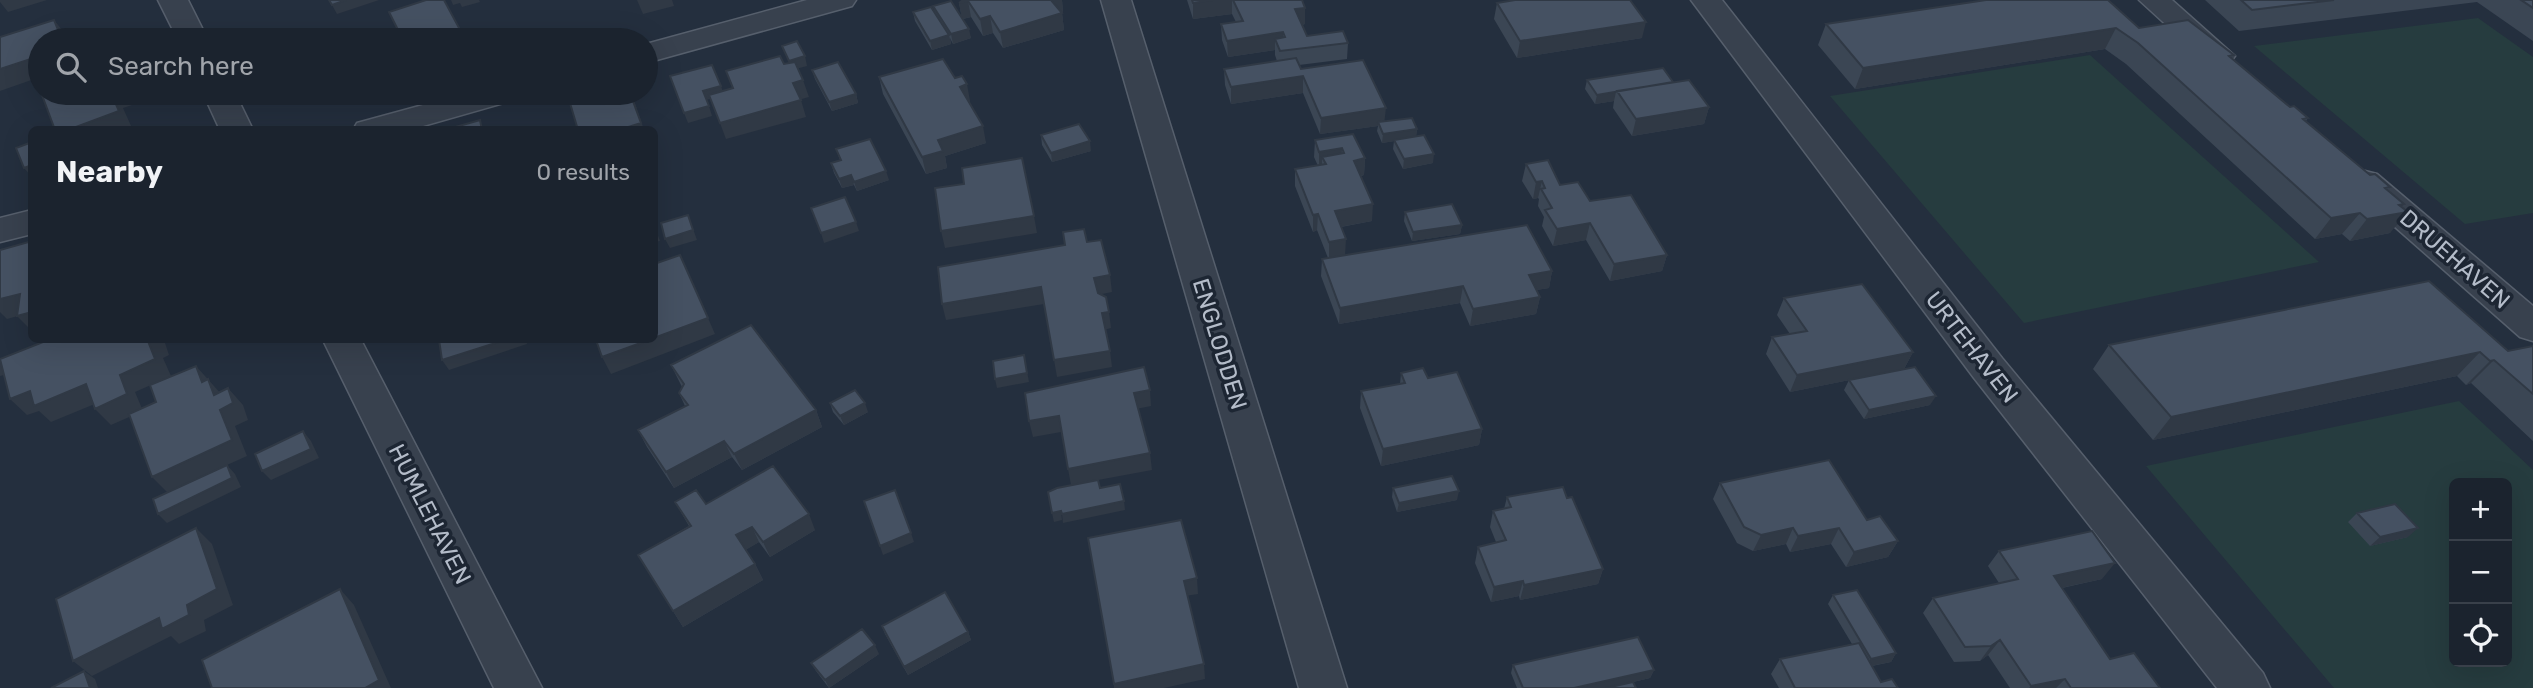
<!DOCTYPE html>
<html lang="en">
<head>
<meta charset="utf-8">
<style>
  :root { --surface:#1b232e; --page:#282f3a; --text:#f1f3f6; --muted:#a0a4aa; --line:#39404a }
  body { margin:0; font-family:Rubik,sans-serif; background:var(--page); color:var(--text) }
  .controls { position:absolute; right:21px; bottom:21px; display:grid; overflow:hidden; border-radius:10px; box-shadow:0 7px 28px #0002 }
  .controls button { width:63px; height:63px; display:grid; place-items:center; padding:0; border:0; border-bottom:2px solid var(--line); background:var(--surface); color:var(--text); font:35px sans-serif }
  .list { margin:0; padding:0; list-style:none }
  h2 { display:flex; justify-content:space-between; align-items:center; height:91px; margin:0; padding:0 28px; font-size:30px }
  h2 small { font-size:23px; font-weight:400; color:var(--muted) }
  .icon { flex:none; width:38px; height:38px; fill:none; stroke:currentColor; stroke-width:2; stroke-linecap:round; stroke-linejoin:round }
  .map { position:relative; flex:none; width:2533px; height:688px; overflow:hidden }
  .search { position:absolute; background:var(--surface); box-shadow:0 7px 28px #0002; left:28px; top:28px; width:630px; height:77px; display:flex; align-items:center; gap:18px; box-sizing:border-box; padding:0 24px; border-radius:38px; color:var(--muted); font-size:26px }
  .panel { position:absolute; background:var(--surface); box-shadow:0 7px 28px #0002; left:28px; top:126px; width:630px; height:217px; border-radius:10px }
  .map>svg:first-child { display:block }
</style>
</head>
<body>
<div class="map">
<svg width="2533" height="688" viewBox="0 0 2533 688">
  <rect width="100%" height="100%" fill="#242f3e"/>
  <!-- green -->
  <path fill="#263c3f" fill-rule="evenodd" d="M2478,18l55,39v156l-68,11 -211,-178z
    M2090,55l229,207 -295,61 -194,-227z
    M2459,401l74,69v218h-199l-188,-222zM2454,483h53v179h-53z"/>
  <g fill="none" stroke-linecap="round" stroke-linejoin="round">
    <defs>
      <path id="minor" d="M158,0h30l20,40h-30z
        M807,0h49l-4,6 -206,57v-19z
        M1101,0h30l216,688h-48z
        M1691,0h31l280,358 261,315 7,15h-53l-243,-310z
        M2139,0h33l63,56 -5,7 -11,2 -11,-2z
        M203,93h32l18,37h-33z
        M467,93h52l-5,7 -105,30h-56l4,-7z
        M2365,171l12,3 156,132v35l-13,-4 -167,-147 -5,-8 5,-8z
        M32,210v24l-32,8v-24z
        M323,340h38l181,348h-48z"/>
    </defs>
    <!-- minor casing -->
    <use href="#minor" stroke="#565f6c" stroke-width="3"/>
    <!-- minor -->
    <use href="#minor" fill="#38414e" fill-rule="evenodd"/>
  </g>
  <!-- wall -->
  <path fill="#3b4654" d="M963,0h99l1,13h-1l2,17 -61,18 -10,-15 -10,3 -12,-19 -8,2 8,19 -18,6 -3,-6 1,6 -19,6 -17,-29 -2,-9 22,1 -2,-7 29,12 -3,-15z
    M1187,0h115l3,8v16l-3,1 5,11 41,7 -1,16 -48,6 2,4 84,52 32,8 -1,7 17,27 -30,6 -10,-20 1,-8 -12,2 -5,-12 1,-5 -58,8 -17,-41 -72,11 -6,-19 -1,-16 53,-8 -2,-6v-5l-47,7 -6,-17 -1,-16 15,-2 -4,-8 -39,5z
    M2205,0h328v41l-56,-39 -238,29z
    M1497,3l145,35 -125,20 -23,-39z
    M1826,24l313,4 95,27 -2,3 58,49 18,11 -2,3 64,54 20,12 -2,3 13,17 -11,26 -40,8 -8,-7 -27,5 -189,-175 -21,-15 -250,40 -37,-44z
    M812,70l44,24 2,9 -26,8 -17,-32z
    M879,77l76,1 15,23 -1,1 17,41 -41,13 2,12 -21,6 -43,-80z
    M1587,80l86,2 36,25 -5,17 -72,12 -19,-28 1,-7 -19,3 -10,-15z
    M1353,134l12,24 -1,17 -3,1 11,45 -31,6 4,28 207,16 -3,17 -13,2 4,7 -4,17 -66,12 -10,-23 -121,21 -18,-48 1,-17 6,-1 -11,-28 -4,2 -18,-46v-17l23,-3 -4,-9 1,-17z
    M1041,135l50,16 -39,11 -10,-17z
    M836,149l53,31 -32,11 -3,-6 -12,3 -8,-15 -3,-10 9,-3z
    M1526,164l34,21 30,16 77,54 -5,16 -52,10 -24,-41 -33,6 -11,-20 2,-9 -6,-11 1,-7 -1,-1 -5,1 -11,-18z
    M1405,212l57,13 -2,9 -48,7 -8,-20z
    M1784,298l129,54 -9,17 -114,23 -24,-38 6,-17 18,-3 -13,-19z
    M2109,345l399,6 25,-5v95l-62,-58 -5,2 -9,-9 -304,64 -60,-71z
    M671,365l145,45 6,17 -80,43 -10,-13 -58,31 -27,-41 -9,-17 47,-24 -6,-13 3,-6z
    M1401,373l27,5 54,51 -3,16 -98,21 -21,-58 1,-17 39,-7z
    M1849,380l81,25 -66,14 -20,-29z
    M830,403l38,9 -24,13 -11,-13z
    M1720,483l147,37 31,21 -10,16 -42,10 -15,-23 -41,8 -4,-8 -33,7 -16,-8 -24,-44z
    M1393,488l64,12 -60,12 -5,-15z
    M1507,497l96,72 -5,15 -78,16 -1,-4 -28,6 -16,-39 3,-16 18,-5 -6,-15 3,-16 11,-2z
    M675,502l31,2 109,26 -45,27 -11,-15 -14,8 10,14 8,16 -80,47 -45,-72 51,-29z
    M2357,513l51,24 -38,9 -22,-24z
    M1999,551l103,28 -40,9 48,71 50,29h-150l-22,-33 -8,6 -26,1 -31,-49 10,-15 66,-15 -11,-17z
    M1833,595l63,58 -5,9 -19,4 9,16 17,6h-119l-8,-14 9,-15 72,-15 -24,-40z
    M882,626l86,6 3,8 -63,35 -23,-41z
    M879,654l-50,34 -13,-17 -5,-8z
    M1513,665l141,5 -4,8 -17,4 3,6h-119l-6,-15z"/>
  <!-- shaded-wall -->
  <path fill="#303945" d="M0,0h47l-39,12 -8,-10z
    M346,0h33l-42,14 -5,-9z
    M451,0h28l1,2 -18,5 -2,-4 -7,2z
    M637,0h35l2,6 -31,8z
    M1051,0h11l1,13h-1l2,17 -61,18 -3,-16z
    M1213,0h19v14l-39,5v-16z
    M968,1l3,16 -9,2 -3,-16z
    M1305,8v16l-11,2 1,-17z
    M990,16l3,17 -10,3 -3,-17z
    M54,20l13,16 1,4h-6z
    M1646,22l-4,16 -125,20 3,-17z
    M2116,28l-11,21 -250,40 8,-21z
    M969,29l2,9 -18,6 -2,-10z
    M1283,32v17l-8,-10v11l-47,7 -1,-16z
    M949,35l2,9 -19,6 -2,-9z
    M40,56v21l-40,14v-22z
    M805,56l2,10 -15,4 -3,-9z
    M1303,76v17l-72,11v-17z
    M803,80l6,17 -11,3 -5,-17z
    M967,84l3,17 -7,3 -3,-17z
    M721,86l3,9 -18,5 -3,-9z
    M1616,92l-2,9 -19,3 2,-9z
    M111,93h16l5,12 -9,3 9,20 -4,2h-60z
    M630,93l4,7 10,30h-25z
    M856,94l2,9 -26,8 -3,-9z
    M801,100l5,17 -80,22 -6,-16z
    M709,106l3,10 -24,7 -4,-10z
    M1709,107l-5,17 -72,12 4,-17z
    M1386,108l-2,17 -6,-3v4l-58,8 1,-16z
    M983,126l3,17 -41,13 2,12 -21,6 -4,-17 16,-17z
    M1417,129l-1,9 -34,5 1,-9z
    M1090,141l1,10 -39,11 -1,-9z
    M1342,148l-1,17 -15,-1 -4,-7v11l-3,1v-17z
    M1434,154l-1,9 -30,6 1,-10z
    M1365,158l-1,17 -11,2 1,-16z
    M32,165v12l-8,-9z
    M886,171l3,9 -32,11 -3,-9z
    M851,175l3,10 -12,3 -3,-9z
    M1542,181l-4,17 -5,1 3,-17z
    M1373,204l-1,17 -38,7 1,-17z
    M2404,204l-9,10 13,-2 -18,21 -40,8 17,-22z
    M2360,213l-18,21 -27,5 16,-21z
    M1318,214l-1,16 -4,2v-17z
    M688,215l9,25 -27,8 -5,-9z
    M1034,216l3,17 -92,15 -4,-17z
    M856,222l3,9 -35,12 -3,-10z
    M1590,223l-4,17 -33,6 4,-17z
    M654,225l6,16 -6,1z
    M1462,225l-2,9 -48,7 1,-9z
    M1346,239l-1,17 -16,3v-17z
    M1667,255l-5,16 -52,10 4,-17z
    M1552,271l-3,17 -24,4 4,-17z
    M1110,275l2,17 -15,3 -3,-17z
    M1463,286l-3,17 -121,21 1,-16z
    M1041,287l3,17 -98,16 -4,-16z
    M20,294l12,18 -25,7 -7,-7v-13z
    M1540,297l-4,17 -66,12 3,-17z
    M32,312v19l-15,-15z
    M1109,312l2,16 -7,2 -2,-17z
    M708,318l7,16 -104,40 -9,-17 47,-17h5v-2z
    M151,340h13l5,15 -6,3 8,18 -36,16 8,19 -32,14 -16,-16 25,-34 28,-34z
    M505,340h21l1,4 -78,26 -7,-10z
    M1110,351l2,16 -55,10 -3,-17z
    M1913,352l-9,17 -114,23 7,-17z
    M2480,352l-23,24 -304,64 18,-23z
    M1024,355l5,27 -32,6 -2,-9z
    M2494,360l-23,23 -5,2 24,-24z
    M0,361l4,14 -4,1z
    M196,366l26,29 6,-7 15,17 5,15 -13,6 12,30 -20,9 8,9 6,13 -74,36 -9,-9 10,-21 -16,-16z
    M86,384l16,17 -51,21 -12,-11 -12,4 -17,-16 20,-8z
    M1150,390l1,16 -15,3 -2,-16z
    M1936,396l-6,9 -66,14 5,-9z
    M865,403l3,9 -24,13 -4,-9z
    M816,410l6,17 -80,43 -8,-16z
    M1059,416l2,16 -28,5 -4,-16z
    M1482,429l-3,16 -98,21 2,-17z
    M303,431l8,10 8,17 -48,22 -9,-9z
    M724,441l8,16 -58,31 -8,-16z
    M1150,453l2,17 -81,15 -3,-16z
    M1459,491l-2,9 -60,12 2,-9z
    M1124,501l1,9 -62,13 -1,-9z
    M1061,511l1,9 -8,2 -2,-9z
    M809,514l6,16 -45,27 -7,-15z
    M752,527l7,15 -15,9 -8,-16z
    M196,528l16,16 21,61 -29,15 2,11 -27,13 -8,-8 -79,40 -19,-15 114,-56z
    M1793,528l-7,16 -33,7 8,-16z
    M1839,528l-8,16 -41,8 8,-16z
    M2418,528l-10,9 -38,9 10,-9z
    M911,533l3,9 -31,13 -3,-9z
    M1898,541l-10,16 -42,10 8,-15z
    M2115,563l-13,16 -60,13 12,-16z
    M755,564l8,16 -80,47 -10,-16z
    M1603,569l-5,15 -78,16 4,-15z
    M1197,578l1,16 -13,2 -1,-15z
    M1523,581l-4,15 -28,6 3,-15z
    M340,589l14,16 37,83h-26z
    M968,632l3,8 -63,35 -4,-8z
    M2000,640l-12,15 -8,6 11,-15z
    M875,645l4,9 -50,34 -4,-8z
    M1896,653l-5,9 -26,5 6,-8z
    M1204,664l1,15 -41,9h-50v-4z
    M1654,670l-4,8 -43,10h-33z
    M84,671l11,8 3,9h-8z
    M2065,679l-9,9h-27l2,-2z"/>
  <!-- building -->
  <path fill="#455162" stroke="#303945" stroke-width="2" d="M329,0h17l-14,5z
    M426,0h18l21,39 -3,1h-59l-14,-28z
    M963,0h88l11,13 -62,19 -10,-16 -10,3 -12,-18 -9,2z
    M1192,0h21l-20,3z
    M1233,0h69l3,8 -10,1 12,27 36,-5 5,12 -68,8 -5,-12 10,-2 -2,-5 -56,9 -6,-17 22,-3z
    M1515,0h115l16,22 -126,19 -23,-38z
    M1986,0h122l31,28 49,-8 46,35 -5,1 61,51 4,-1 14,12 -5,1 67,56 5,-1 15,13 -5,1 19,16 -5,1 9,7 -41,7 -7,-6 -29,5 -193,-175 -22,-15 -253,40 -37,-44z
    M2241,0h93l-82,10z
    M2521,0h12v8z
    M951,1l18,28 -18,5 -18,-28z
    M931,7l18,28 -19,6 -17,-29z
    M54,20l8,20h-22v16l-40,13v-32z
    M797,41l8,15 -16,5 -7,-15z
    M780,56l4,8 11,-2 8,18 -10,3 8,17 -81,23 -11,-28 24,-7 -7,-17z
    M1296,58l5,11 62,-9 23,48 -65,10 -18,-42 -72,11 -7,-18z
    M943,59l12,19 7,-2 5,8 -7,3 23,39 -45,14 5,11 -21,6 -43,-80z
    M838,62l18,32 -27,8 -17,-32z
    M712,65l9,21 -18,5 6,15 -25,7 -14,-37z
    M1663,68l10,14 -76,13 -10,-15z
    M1689,80l20,27 -73,12 -19,-28z
    M49,93h62l8,18 -51,19h-13l-13,-35z
    M567,93h16v2l8,-2h39l11,30 -22,7h-41z
    M1412,118l5,11 -34,5 -5,-12z
    M480,120l2,10h-37z
    M1079,124l11,17 -39,12 -10,-18z
    M1353,134l12,24 -11,3 19,43 -38,7 11,28 -17,3 -11,-28 -5,1 -18,-46 31,-5 -4,-7 22,-4 -2,-5 -23,4 -4,-12z
    M1424,135l10,19 -30,5 -10,-19z
    M870,139l16,32 -32,11 -3,-7 -12,4 -8,-16 10,-3 -5,-11z
    M32,142v23l-8,3 -8,-20z
    M1022,158l12,58 -93,15 -6,-43 29,-4 -2,-16z
    M1548,160l12,25 18,-3 12,19 41,-6 36,60 -53,9 -24,-41 -33,6 -12,-19 7,-2 -11,-19 4,-1 -3,-7 -6,1 -10,-18z
    M845,197l11,25 -35,11 -10,-25z
    M1452,204l10,21 -49,7 -8,-20z
    M688,215l5,15 -28,9 -4,-16z
    M1527,225l25,46 -23,4 11,22 -67,12 -10,-23 -123,22 -18,-49z
    M1084,229l3,13 14,-2 9,35 -16,3 4,15 8,4 3,15 -7,1 8,38 -56,9 -13,-73 -99,17 -4,-37 127,-22 -2,-13z
    M32,241v71l-15,4 3,-22 -20,5v-49z
    M680,255l28,63 -54,20v-74z
    M2429,281l79,70 25,-5v48l-39,-34 -4,1 -10,-9 -309,65 -62,-72z
    M1862,284l51,68 -116,23 -25,-38 35,-6 -23,-33z
    M751,325l65,85 -82,44 -10,-13 -58,31 -28,-42 50,-25 -9,-12 5,-9 -13,-19z
    M48,340h103l-3,1 7,18 -35,16 7,19 -32,15 -9,-25 -52,22 -4,-15 -20,8 -10,-40z
    M439,340h66l-63,20z
    M596,340h53l-47,17z
    M1024,355l3,18 -32,6 -2,-18z
    M196,366l6,16 6,-3 6,16 14,-7 5,15 -13,7 12,30 -80,37 -23,-63 27,-12 -6,-17z
    M1144,367l6,23 -16,3 16,60 -82,16 -9,-53 -30,5 -4,-28z
    M1915,367l21,29 -67,14 -20,-30z
    M1423,368l5,10 29,-6 25,57 -99,20 -22,-58 44,-8 -4,-10z
    M855,390l10,13 -25,13 -10,-13z
    M303,431l8,18 -49,22 -7,-17z
    M1829,460l38,60 13,-4 18,25 -44,11 -15,-24 -41,8 -5,-8 -32,7 -17,-8 -24,-44z
    M227,465l5,13 -74,36 -5,-15z
    M773,466l36,48 -46,28 -11,-15 -16,8 19,29 -82,47 -35,-56 53,-29 -16,-24 21,-12 10,14z
    M1452,476l7,15 -60,12 -6,-15z
    M1098,480l2,8 20,-4 4,17 -62,13 -1,-3 -9,2 -4,-21 9,-4z
    M1563,487l4,11 5,-1 31,72 -79,16 -1,-4 -29,6 -16,-40 28,-7 -13,-29 18,-4 -4,-10z
    M895,490l16,43 -31,13 -16,-45z
    M2395,504l23,24 -38,9 -23,-24z
    M1181,520l16,58 -13,3 20,83 -90,20 -26,-146z
    M196,528l21,61 -30,16 2,10 -27,14 -3,-11 -86,43 -17,-62z
    M2092,531l23,32 -61,13 56,83 24,-6 26,35h-89l-6,-9 -34,7 -31,-46 -9,6 -26,1 -32,-49 85,-19 -19,-28z
    M340,589l39,91 -14,8h-153l-10,-28z
    M1857,590l39,63 -25,6 -38,-64z
    M945,592l23,40 -64,35 -22,-41z
    M862,629l13,16 -50,35 -14,-17z
    M1638,637l16,33 -80,18h-51l-10,-23z
    M1859,643l22,39 11,-3 6,9h-103l-15,-29z
    M84,671l6,17h-39z
    M1633,682l3,6h-30z"/>
  <g text-anchor="middle" dominant-baseline="central" stroke-width="7" stroke-linejoin="round" paint-order="stroke">
    <!-- street labels -->
    <g font-size="23" fill="#b4bcc9" stroke="#1d2633">
      <text transform="translate(2455 259) rotate(41)">DRUEHAVEN</text>
      <text transform="translate(1220 344) rotate(73)">ENGLODDEN</text>
      <text transform="translate(1972 347) rotate(52)">URTEHAVEN</text>
      <text transform="translate(430 514) rotate(63)">HUMLEHAVEN</text>
    </g>
  </g>
</svg>
<div class="controls">
<button>+</button>
<button>−</button>
<button><svg class="icon" aria-label="locate" viewBox="0 0 24 24"><circle cx="12" cy="12" r="6"/><path d="M12 2v4M12 18v4M2 12h4M18 12h4"/></svg></button>
</div>
<div class="search"><svg class="icon" aria-label="search" viewBox="0 0 24 24"><circle cx="10" cy="10" r="6"/><path d="M15 15l6 6"/></svg>Search here</div>
<section class="panel">
<h2>Nearby<small>0 results</small></h2>
<ul class="list">
</ul>
</section>
</div>
</body>
</html>
